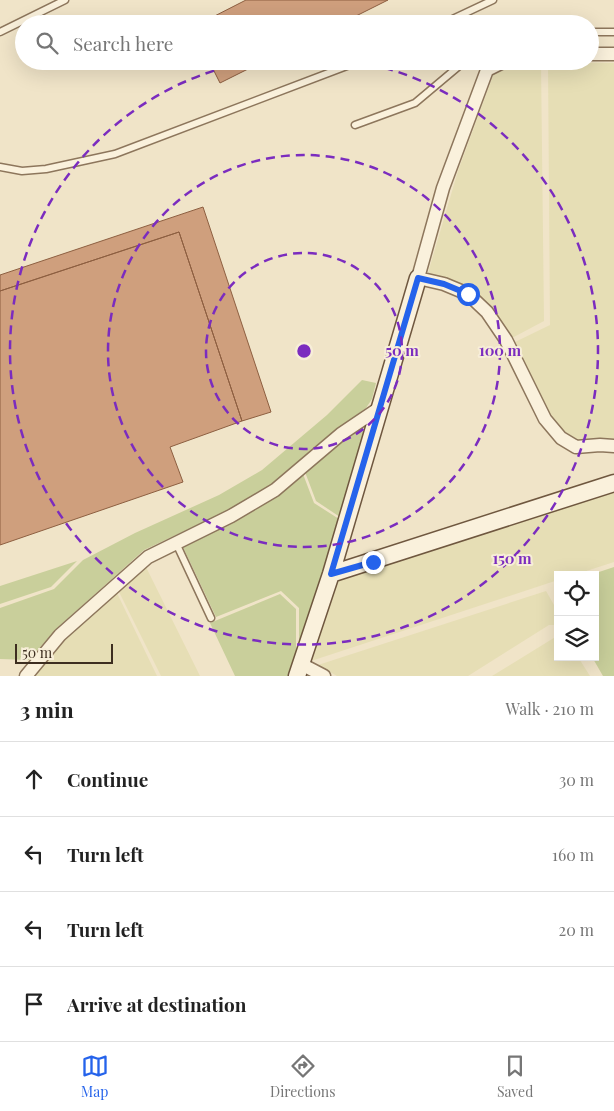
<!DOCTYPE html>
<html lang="en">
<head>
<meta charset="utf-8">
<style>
  :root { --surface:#fff; --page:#f6f6f6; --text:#222; --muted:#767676; --line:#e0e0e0; --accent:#2563eb }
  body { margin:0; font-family:"Playfair Display",serif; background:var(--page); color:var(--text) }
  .controls { position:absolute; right:15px; bottom:15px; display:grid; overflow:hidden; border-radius:0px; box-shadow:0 5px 20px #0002 }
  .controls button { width:45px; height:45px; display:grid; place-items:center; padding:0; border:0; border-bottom:1px solid var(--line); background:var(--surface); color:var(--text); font:25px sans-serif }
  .scale { position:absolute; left:15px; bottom:12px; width:98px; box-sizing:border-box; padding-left:5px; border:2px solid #3d2e20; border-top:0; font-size:14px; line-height:18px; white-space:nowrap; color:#3d2e20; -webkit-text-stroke:4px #f7eed8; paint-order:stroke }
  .stop { position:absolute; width:15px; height:15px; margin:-11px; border:4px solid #2563eb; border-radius:50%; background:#fff }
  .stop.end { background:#2563eb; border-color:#fff; box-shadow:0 1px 5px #0008 }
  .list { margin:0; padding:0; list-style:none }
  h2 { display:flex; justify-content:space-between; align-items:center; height:65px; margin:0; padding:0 20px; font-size:21px }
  h2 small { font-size:16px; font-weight:400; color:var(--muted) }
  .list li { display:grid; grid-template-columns:32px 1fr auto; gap:15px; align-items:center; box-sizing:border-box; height:75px; padding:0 20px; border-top:1px solid var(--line) }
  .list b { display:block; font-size:19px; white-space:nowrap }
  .list em { font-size:16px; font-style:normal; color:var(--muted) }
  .icon { flex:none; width:28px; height:28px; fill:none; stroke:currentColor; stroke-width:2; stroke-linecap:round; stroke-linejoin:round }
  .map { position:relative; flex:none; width:614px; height:676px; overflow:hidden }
  .search { position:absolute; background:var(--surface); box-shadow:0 5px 20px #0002; left:15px; right:15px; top:15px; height:55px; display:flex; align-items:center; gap:12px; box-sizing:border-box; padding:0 18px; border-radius:28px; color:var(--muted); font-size:19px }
  .sheet { height:365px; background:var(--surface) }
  nav { display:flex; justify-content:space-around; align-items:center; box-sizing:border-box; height:70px; border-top:1px solid var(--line); background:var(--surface); font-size:14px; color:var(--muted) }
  nav a { display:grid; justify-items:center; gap:2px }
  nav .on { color:var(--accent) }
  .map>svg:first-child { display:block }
</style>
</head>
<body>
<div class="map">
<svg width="614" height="676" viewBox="0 0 614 676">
  <rect width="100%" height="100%" fill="#f0e4c8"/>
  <!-- farmland -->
  <path fill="#e6deb5" d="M523,61l18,1 3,259 -32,17 -20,-29 -20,-20 -44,-16 30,-102 36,-98z
    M548,62l66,1v378l-36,1 -12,-7 -16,-19 -35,-74 35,-17z
    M614,492v70l-40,13h-16v5l-247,81 27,-82z
    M146,567l54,109h-39l-42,-84z
    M546,591l12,21v13h-9l-81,51h-131l-19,-11z
    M117,593l40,83h-124l32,-37z
    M557,636l1,21h20l12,19h-98z"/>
  <!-- green -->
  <path fill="#c9cf9b" d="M362,380l14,3 -4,16 -6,9 -28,21 -68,56 -41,25 -85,40 -89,80 -26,30 -29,-1v-51l54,-19 29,-29 52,-27 84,-38 43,-25 65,-55z
    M359,429l9,4 -28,84 -24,-16 -11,-29 39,-34z
    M303,474l11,29 25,16 -40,131v-42l-18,-17 -65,26 -34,-72z
    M77,561l-26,26 -51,17v-18z
    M614,567v109h-11l-11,-19h3v-82h-5z
    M280,594l16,15v47l-4,20h-57l-25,-53z"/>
  <!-- building -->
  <path fill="#cf9f7d" stroke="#8d5f41" d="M246,0h142l-48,24h-141z
    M209,61h55l-44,22z
    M203,207l68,205 -29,9 -63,-189 -179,59v-16z
    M179,232l63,189 -72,26 13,35 -183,63v-254z"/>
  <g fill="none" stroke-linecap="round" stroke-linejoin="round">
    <defs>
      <path id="lane" d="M442,24l51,-24
        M0,32l65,-32
        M590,32h24
        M355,125l60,-22 50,-42
        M0,167l22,4 24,-2 69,-15 245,-93
        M176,543l35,75"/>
      <path id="street" d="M590,54h24
        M505,61l-18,9 -44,118 -25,90 26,6 24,10 19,18 19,28 39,79 16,19 15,9 24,-2 14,1
        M301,664l23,12
        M26,676l34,-41 88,-78 83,-41 44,-26 66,-56 40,-27"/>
      <path id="secondary" d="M331,574l283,-91
        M297,676l34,-102 87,-296"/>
    </defs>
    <!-- lane casing -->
    <use href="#lane" stroke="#8d765c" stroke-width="9"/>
    <!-- street casing -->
    <use href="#street" stroke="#8d765c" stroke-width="15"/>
    <!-- secondary casing -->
    <use href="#secondary" stroke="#6f573f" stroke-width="19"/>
    <!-- lane -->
    <use href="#lane" stroke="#faf1dc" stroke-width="6"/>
    <!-- street -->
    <use href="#street" stroke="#faf1dc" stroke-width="12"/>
    <!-- secondary -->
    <use href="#secondary" stroke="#faf1dc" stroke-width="16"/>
  </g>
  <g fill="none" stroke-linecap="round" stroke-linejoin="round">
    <!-- route -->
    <path stroke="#2563eb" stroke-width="6" d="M373,562l-42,12 87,-296 26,6 24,10"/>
  </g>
  <!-- distance rings -->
  <g fill="none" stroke="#7b2cbf" stroke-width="2.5" stroke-dasharray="9 6">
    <circle cx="304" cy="351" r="98"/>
    <circle cx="304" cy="351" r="196"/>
    <path d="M355 61A294 294 0 1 1 253 61"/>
  </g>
  <circle cx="304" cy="351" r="8" fill="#7b2cbf" stroke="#f7eed8" stroke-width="2.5"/>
  <g font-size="15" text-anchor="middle" font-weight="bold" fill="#7b2cbf" stroke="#f7eed8" stroke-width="4" stroke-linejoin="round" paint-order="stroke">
    <text x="402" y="356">50 m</text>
    <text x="500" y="356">100 m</text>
    <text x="512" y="564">150 m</text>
  </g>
</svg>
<div class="controls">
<button><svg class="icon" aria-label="locate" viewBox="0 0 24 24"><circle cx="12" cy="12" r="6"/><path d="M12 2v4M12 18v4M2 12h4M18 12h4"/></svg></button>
<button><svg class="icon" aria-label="layers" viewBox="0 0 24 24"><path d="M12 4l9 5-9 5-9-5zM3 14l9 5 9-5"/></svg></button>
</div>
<div class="scale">50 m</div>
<div class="stop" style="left:468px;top:294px"></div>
<div class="stop end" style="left:373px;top:562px"></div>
<div class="search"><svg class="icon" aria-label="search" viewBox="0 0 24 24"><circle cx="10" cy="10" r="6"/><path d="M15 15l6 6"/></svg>Search here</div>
</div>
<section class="sheet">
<h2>3 min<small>Walk · 210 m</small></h2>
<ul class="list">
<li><svg class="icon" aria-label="ahead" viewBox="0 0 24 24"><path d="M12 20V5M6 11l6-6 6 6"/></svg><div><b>Continue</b></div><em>30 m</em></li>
<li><svg class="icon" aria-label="left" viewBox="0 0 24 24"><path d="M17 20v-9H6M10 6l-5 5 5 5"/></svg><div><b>Turn left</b></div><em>160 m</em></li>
<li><svg class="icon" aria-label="left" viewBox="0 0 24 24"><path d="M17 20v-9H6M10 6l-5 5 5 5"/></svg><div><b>Turn left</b></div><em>20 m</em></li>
<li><svg class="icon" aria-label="arrive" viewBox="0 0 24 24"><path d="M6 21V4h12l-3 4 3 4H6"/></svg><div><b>Arrive at destination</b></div></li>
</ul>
</section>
<nav>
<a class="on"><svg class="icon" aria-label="map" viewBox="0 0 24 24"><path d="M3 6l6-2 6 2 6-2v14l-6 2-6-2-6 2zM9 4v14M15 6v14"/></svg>Map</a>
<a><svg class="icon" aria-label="directions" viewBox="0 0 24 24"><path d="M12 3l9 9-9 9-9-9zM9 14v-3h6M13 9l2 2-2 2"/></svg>Directions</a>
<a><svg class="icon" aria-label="saved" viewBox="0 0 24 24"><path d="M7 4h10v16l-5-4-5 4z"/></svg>Saved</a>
</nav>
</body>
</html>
